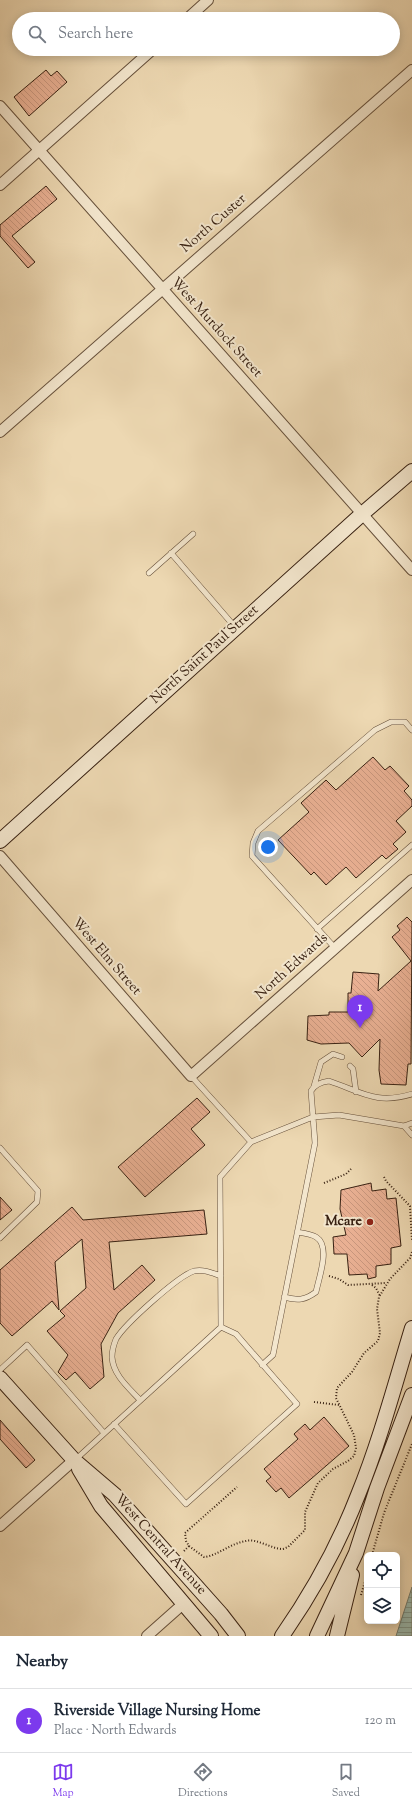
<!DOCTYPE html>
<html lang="en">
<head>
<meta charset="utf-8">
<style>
  :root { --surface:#fff; --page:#f6f6f7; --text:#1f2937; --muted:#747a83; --line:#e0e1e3; --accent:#7c3aed }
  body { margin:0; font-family:"Sorts Mill Goudy",serif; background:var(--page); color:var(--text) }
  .controls { position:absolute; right:12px; bottom:12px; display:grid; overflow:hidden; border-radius:6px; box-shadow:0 2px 10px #0003 }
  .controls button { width:36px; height:36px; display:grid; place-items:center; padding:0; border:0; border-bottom:1px solid var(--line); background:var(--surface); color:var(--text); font:20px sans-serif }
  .you { position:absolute; left:268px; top:847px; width:14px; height:14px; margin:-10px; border:3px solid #fff; border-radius:50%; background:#1a73e8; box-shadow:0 0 0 6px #1a73e833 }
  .badge { display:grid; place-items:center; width:26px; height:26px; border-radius:50%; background:var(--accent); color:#fff; font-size:13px; font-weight:700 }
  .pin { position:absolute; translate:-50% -33px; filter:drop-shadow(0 1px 2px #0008) }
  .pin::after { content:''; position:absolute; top:21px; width:14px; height:12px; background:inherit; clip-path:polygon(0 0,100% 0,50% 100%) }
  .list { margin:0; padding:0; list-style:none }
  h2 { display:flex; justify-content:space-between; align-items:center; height:52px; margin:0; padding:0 16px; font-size:17px }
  h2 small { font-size:13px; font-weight:400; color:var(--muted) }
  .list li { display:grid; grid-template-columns:26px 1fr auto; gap:12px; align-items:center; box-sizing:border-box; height:64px; padding:0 16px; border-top:1px solid var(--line) }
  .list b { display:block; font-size:15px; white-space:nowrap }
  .list p { margin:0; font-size:13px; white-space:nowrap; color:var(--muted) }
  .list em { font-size:13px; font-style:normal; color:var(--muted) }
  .icon { flex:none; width:22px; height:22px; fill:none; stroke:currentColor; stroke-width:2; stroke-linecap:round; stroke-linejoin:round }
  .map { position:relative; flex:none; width:412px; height:1636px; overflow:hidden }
  .search { position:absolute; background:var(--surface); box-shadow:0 2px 10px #0003; left:12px; right:12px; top:12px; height:44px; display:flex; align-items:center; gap:10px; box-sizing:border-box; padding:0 14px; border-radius:22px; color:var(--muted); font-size:15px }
  .sheet { height:116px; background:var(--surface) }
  nav { display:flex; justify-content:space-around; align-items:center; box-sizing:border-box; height:56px; border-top:1px solid var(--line); background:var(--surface); font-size:11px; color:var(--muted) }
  nav a { display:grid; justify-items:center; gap:2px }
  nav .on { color:var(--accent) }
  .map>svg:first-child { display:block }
</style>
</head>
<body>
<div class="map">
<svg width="412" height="1636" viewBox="0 0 412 1636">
  <defs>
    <pattern id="water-rules" width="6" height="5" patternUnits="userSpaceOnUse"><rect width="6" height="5" fill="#99b9ae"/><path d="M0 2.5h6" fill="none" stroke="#7e968c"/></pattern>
    <pattern id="building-back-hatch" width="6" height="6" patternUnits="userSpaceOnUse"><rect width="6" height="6" fill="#e9b093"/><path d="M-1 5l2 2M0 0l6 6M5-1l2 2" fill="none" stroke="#c9977e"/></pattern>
  </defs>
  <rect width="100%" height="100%" fill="#edd8b2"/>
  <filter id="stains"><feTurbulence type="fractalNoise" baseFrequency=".005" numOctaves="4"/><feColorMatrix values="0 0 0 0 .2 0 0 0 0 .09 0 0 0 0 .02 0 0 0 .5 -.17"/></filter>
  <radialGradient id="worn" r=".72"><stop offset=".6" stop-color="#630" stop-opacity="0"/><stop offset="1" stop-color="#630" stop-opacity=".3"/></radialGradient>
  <!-- water -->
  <path fill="url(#water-rules)" stroke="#727c70" d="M412,1587v49h-16z"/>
  <!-- building -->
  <path fill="url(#building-back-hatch)" stroke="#382112" d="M46,70l5,6 6,-5 10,11 -38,34 -15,-19z
    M46,186l11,13 -45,37 23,26 -7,6 -28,-32v-11z
    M373,757l12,13 5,-4 19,20 -5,5 8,9v6l-16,15 10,11 -13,12 5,5 -12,10 -4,-4 -26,23 -10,-11 -20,18 -12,-13 -3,3 -33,-35 31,-28 -8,-9 25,-23 10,10z
    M407,917l5,5 -1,142h-3l-2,21 -25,-1 -2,-14 1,-31 -18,18 -13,-14 -28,1 -14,-4 1,-24 21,-1v-3h19v-19h3l2,-21 26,2 -1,17 33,-30 -19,-24 8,-7 -3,-4z
    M197,1098l13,14 -19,17 14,16 -60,52 -27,-30z
    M371,1183l1,8 14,-2 1,10 9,-1 5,48 -10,2v16l-15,2v11l-8,2 -1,-5 -18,1 -2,-21h-13l-1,-17 13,-2 -6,-26 1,-19z
    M0,1197l12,13 -12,10z
    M72,1207l11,13 121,-10 3,24 -98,8 5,48 28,-25 13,15 -37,33 -17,31 3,33 -14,12 -15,-17 -9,8 -8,-8 10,-17 -21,-24 18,-15 -5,-5 26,-23 -4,-49 -27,23 4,48 -7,-9 -40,35 -12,-13v-53z
    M324,1417l25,29 -60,52 -8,-10 -5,4 -10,-11 5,-4 -7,-8 34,-30 -4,-5 11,-10 5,6z
    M0,1420l35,40 -9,8 -26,-29z"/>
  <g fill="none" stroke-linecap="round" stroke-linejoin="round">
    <defs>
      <path id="lane" d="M171,553l64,74
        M149,573l44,-39
        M317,929l95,-84
        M335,948l-83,-92 1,-13 5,-12 117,-101 16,-8h14l7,8
        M350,1066l3,3 3,23
        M191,1076l60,66 62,-25 26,-2 65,11 8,-3
        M314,1086l7,-24 12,-8 9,3
        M404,1126l8,9
        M0,1148l38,43 -1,11 -37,36
        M284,1297c14,4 21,3 32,-5 3,-15 15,-46 0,-55 -5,-3 -13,-4 -19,-5
        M262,1365l11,-10 42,-212 -4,-52c4,-7 10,-9 18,-10 33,11 47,24 83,13
        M0,1370l27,-25 77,88
        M140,1400c-11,-12 -27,-25 -28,-43 0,-5 2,-13 4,-18 9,-15 62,-63 78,-68 10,-2 18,2 27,5
        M114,1424l72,80 111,-100 -61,-70 -15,-7
        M75,1460l146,-133 -1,-150 31,-35"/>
      <path id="street" d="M187,19l21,-19
        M0,106l412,464
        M0,185l153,-136
        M0,432l412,-362
        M0,856l191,220 221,-196
        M0,1526l74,-66
        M147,1636l36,-32"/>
      <path id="secondary" d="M0,841l362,-327 50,-43
        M0,1378l74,82 41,35 106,119 17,22
        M79,1469l22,37 110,130
        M282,1636c30,-43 57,-92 76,-141 22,-54 37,-111 54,-167
        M317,1636l39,-83 21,-65 35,-93
        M337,1636l15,-61"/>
    </defs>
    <!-- lane casing -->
    <use href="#lane" stroke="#654f3a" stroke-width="6"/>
    <!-- street casing -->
    <use href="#street" stroke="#654f3a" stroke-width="12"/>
    <!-- secondary casing -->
    <use href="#secondary" stroke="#382112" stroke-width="16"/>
    <!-- path -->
    <path stroke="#382112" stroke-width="2" stroke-dasharray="1 2" stroke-linecap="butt" d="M384,1177l2,4 24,25 2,34
      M324,1183l22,-9 5,-5
      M329,1276l10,3 9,6 38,-2
      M372,1285l4,3 4,8
      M314,1402l25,3
      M189,1546l15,11c13,-1 27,-14 42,-16 11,-3 25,8 37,8l5,-2 17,-17v-18l13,-29 15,-14 15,-8 6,-5 2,-8 -2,-13 -18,-37 1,-10 15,-16 12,-19 14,-12 2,-8 -3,-24 2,-12 11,-18 20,-21 2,-6
      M184,1551l5,-5 -3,-5 -1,-8 52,-46
      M372,1555l12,-42 28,-69
      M361,1595l6,-20"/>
    <!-- lane -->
    <use href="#lane" stroke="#f3e6cd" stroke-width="5"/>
    <!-- street -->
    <use href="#street" stroke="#f3e6cd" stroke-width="10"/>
    <!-- secondary -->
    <use href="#secondary" stroke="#f3e6cd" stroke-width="14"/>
  </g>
  <!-- markers -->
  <circle fill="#8f2418" stroke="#f3e6cd" stroke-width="1.5" cx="370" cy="1222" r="4"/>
  <g text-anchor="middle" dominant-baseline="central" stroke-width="4" stroke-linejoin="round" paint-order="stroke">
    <!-- street labels -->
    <g font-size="14" fill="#382112" stroke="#f3e6cd">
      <text transform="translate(214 224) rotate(-41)">North Custer</text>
      <text transform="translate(216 328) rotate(48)">West Murdock Street</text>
      <text transform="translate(205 655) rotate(-42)">North Saint Paul Street</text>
      <text transform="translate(106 957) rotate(49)">West Elm Street</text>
      <text transform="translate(292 967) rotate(-42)">North Edwards</text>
      <text transform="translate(160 1545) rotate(48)">West Central Avenue</text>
    </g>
    <!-- poi labels -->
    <g font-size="14" font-weight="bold" fill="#382112" stroke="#f3e6cd" text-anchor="end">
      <text x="362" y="1222">Mcare</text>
    </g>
  </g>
  <rect width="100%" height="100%" filter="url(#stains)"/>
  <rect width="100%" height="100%" fill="url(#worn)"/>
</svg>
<div class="controls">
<button><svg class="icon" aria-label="locate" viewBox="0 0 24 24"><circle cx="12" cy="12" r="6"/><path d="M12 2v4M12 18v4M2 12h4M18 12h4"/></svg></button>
<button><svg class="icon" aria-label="layers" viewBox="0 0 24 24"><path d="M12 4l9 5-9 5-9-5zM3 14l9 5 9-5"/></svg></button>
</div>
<div class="you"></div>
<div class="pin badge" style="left:360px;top:1028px">1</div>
<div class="search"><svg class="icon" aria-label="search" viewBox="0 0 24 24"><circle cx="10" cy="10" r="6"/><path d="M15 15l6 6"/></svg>Search here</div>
</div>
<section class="sheet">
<h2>Nearby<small></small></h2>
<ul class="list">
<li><span class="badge">1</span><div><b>Riverside Village Nursing Home</b><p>Place · North Edwards</p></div><em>120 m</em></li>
</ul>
</section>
<nav>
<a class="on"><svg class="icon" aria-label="map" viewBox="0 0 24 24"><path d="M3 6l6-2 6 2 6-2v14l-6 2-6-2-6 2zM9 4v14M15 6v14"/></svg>Map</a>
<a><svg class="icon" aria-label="directions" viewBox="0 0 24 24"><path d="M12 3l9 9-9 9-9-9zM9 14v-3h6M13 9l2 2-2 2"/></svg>Directions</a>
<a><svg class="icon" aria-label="saved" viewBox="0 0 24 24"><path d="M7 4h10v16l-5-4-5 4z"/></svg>Saved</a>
</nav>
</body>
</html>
